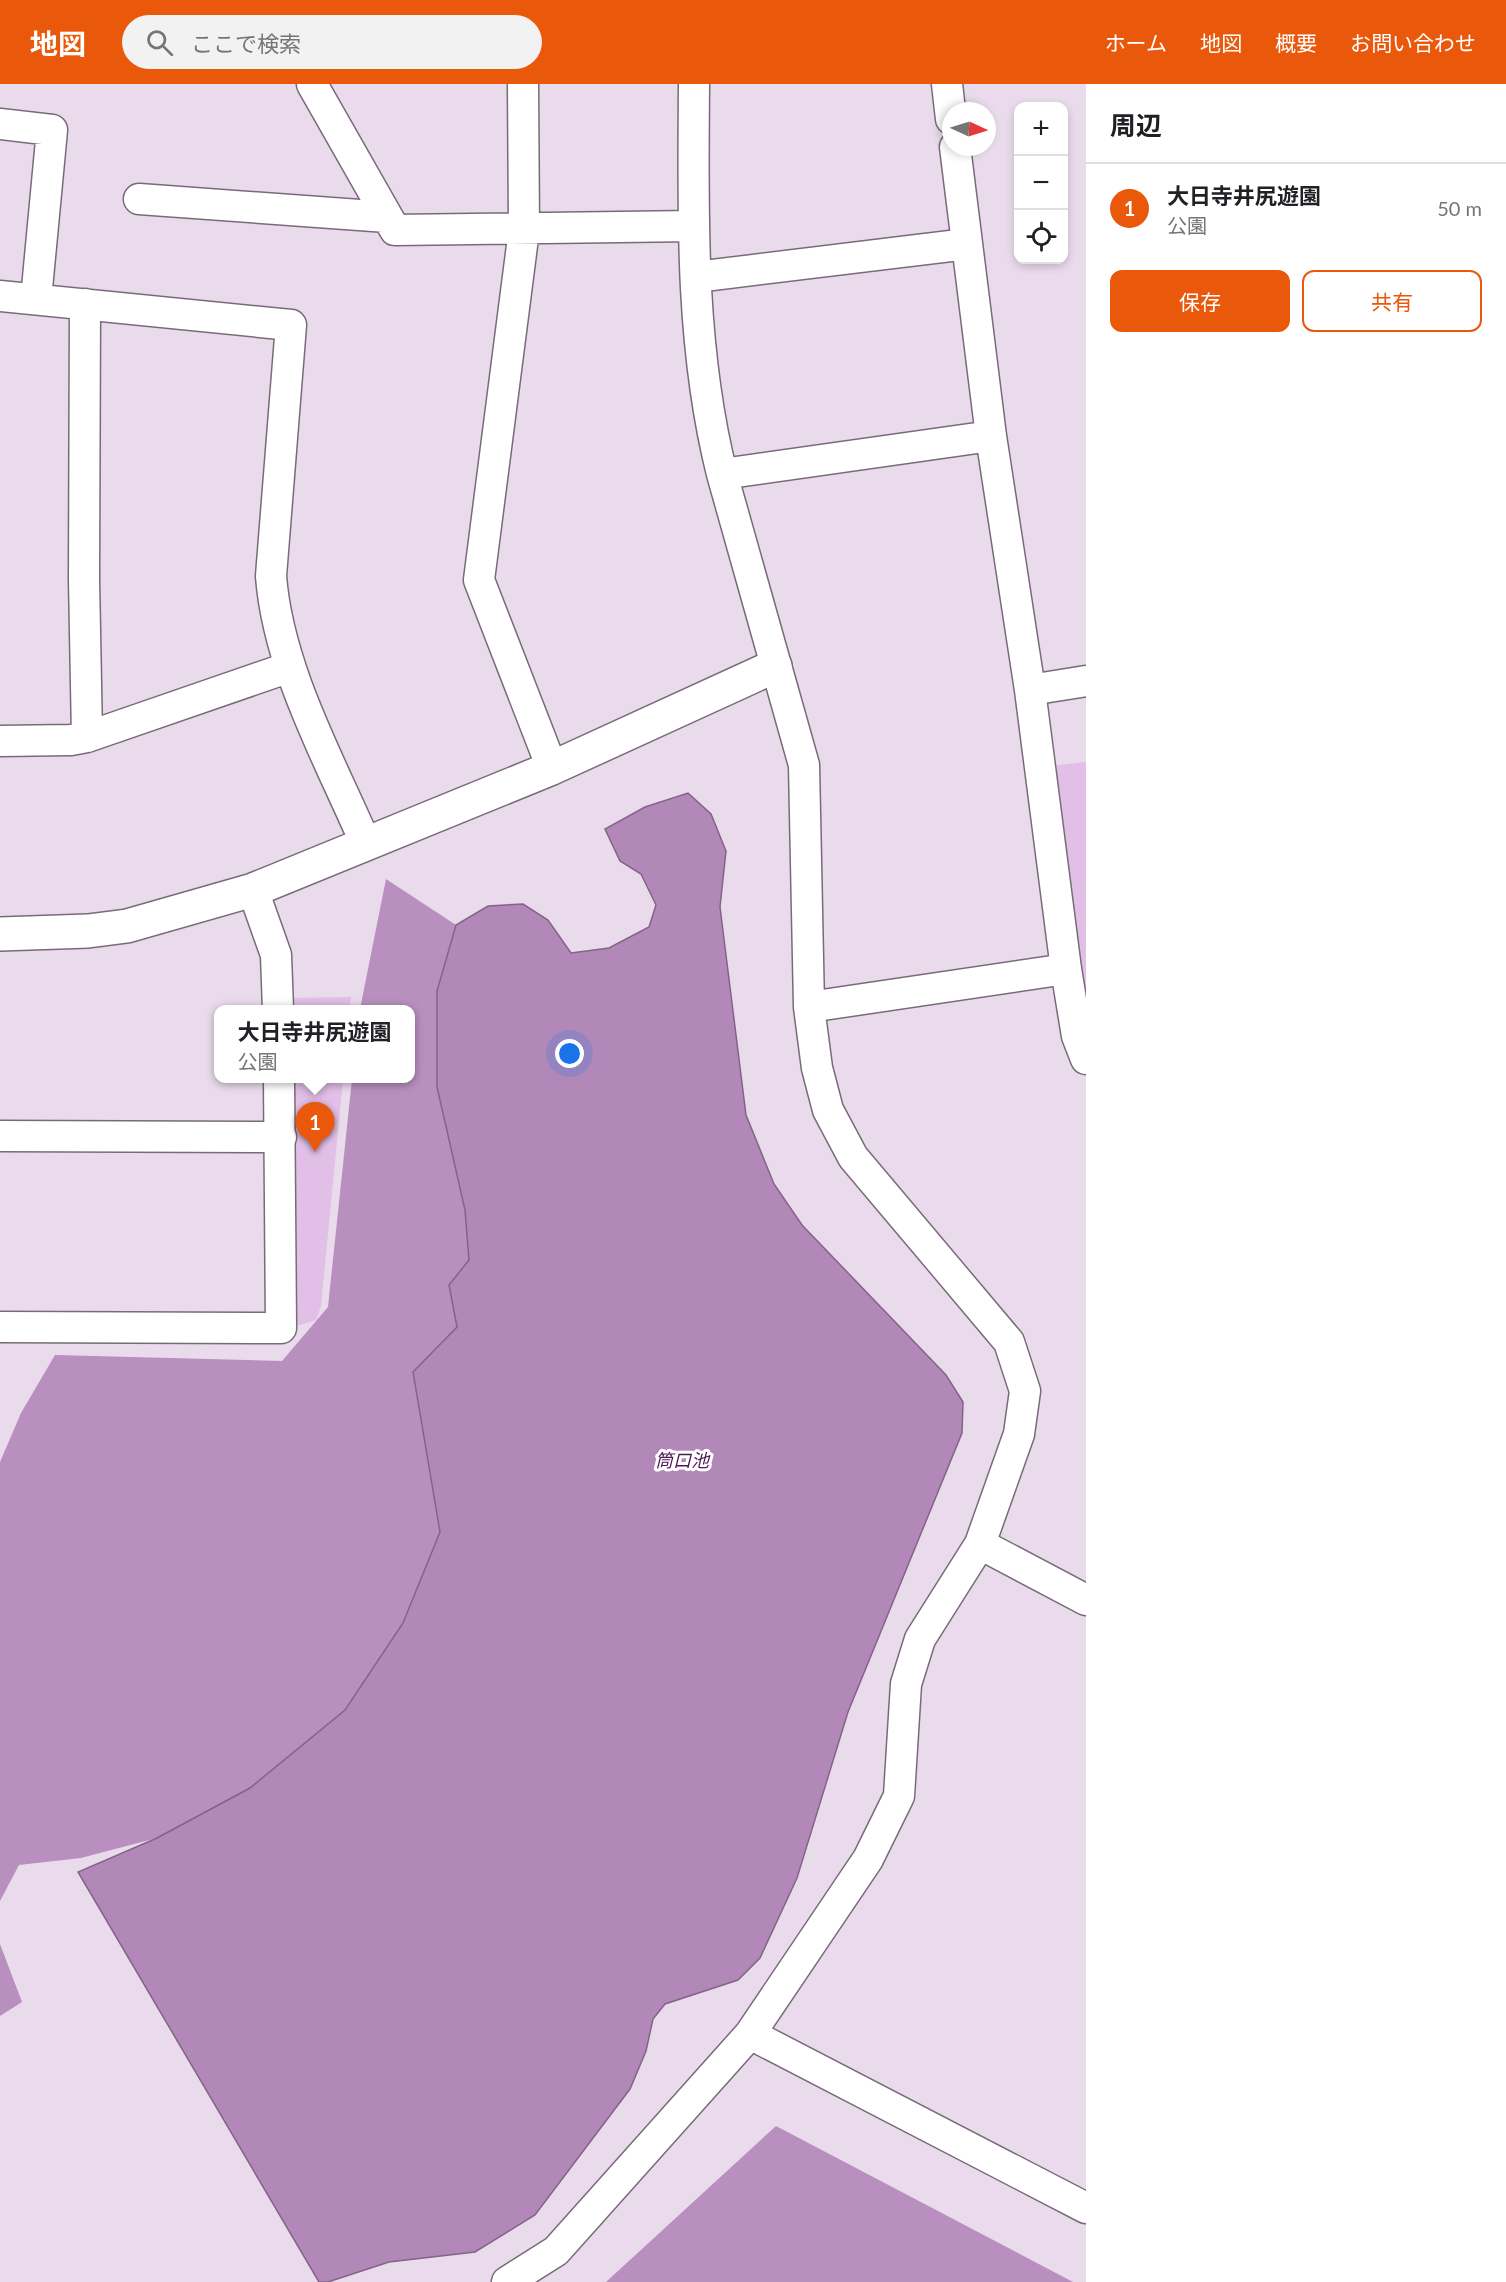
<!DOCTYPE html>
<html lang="ja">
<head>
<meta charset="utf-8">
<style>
  :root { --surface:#fff; --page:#f2f2f2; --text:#202124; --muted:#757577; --line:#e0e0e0; --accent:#ea580c }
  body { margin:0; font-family:Lato,"Noto Sans JP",sans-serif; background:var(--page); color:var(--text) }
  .controls { position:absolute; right:18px; top:18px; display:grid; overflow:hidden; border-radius:12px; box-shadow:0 3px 9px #0003 }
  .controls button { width:54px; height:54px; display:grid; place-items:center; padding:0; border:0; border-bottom:2px solid var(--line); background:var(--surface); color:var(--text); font:30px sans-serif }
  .compass { position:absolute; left:942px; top:18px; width:54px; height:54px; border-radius:50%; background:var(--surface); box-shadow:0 3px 9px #0003; rotate:94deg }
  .you { position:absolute; left:570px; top:970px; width:21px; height:21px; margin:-15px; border:4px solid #fff; border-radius:50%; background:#1a73e8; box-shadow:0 0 0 9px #1a73e833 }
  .badge { display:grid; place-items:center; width:39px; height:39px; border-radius:50%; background:var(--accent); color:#fff; font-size:20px; font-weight:700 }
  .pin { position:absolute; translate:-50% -50px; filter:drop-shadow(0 2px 3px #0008) }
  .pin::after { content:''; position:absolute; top:32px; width:21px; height:18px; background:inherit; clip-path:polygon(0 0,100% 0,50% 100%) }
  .popup { position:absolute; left:214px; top:921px; width:201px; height:78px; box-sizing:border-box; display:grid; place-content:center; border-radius:12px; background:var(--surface); filter:drop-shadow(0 2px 4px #0005); font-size:20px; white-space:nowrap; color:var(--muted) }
  .popup b { font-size:22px; color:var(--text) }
  .popup::after { content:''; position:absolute; left:50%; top:100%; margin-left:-12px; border:12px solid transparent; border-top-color:var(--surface) }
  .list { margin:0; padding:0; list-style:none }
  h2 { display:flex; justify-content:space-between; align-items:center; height:78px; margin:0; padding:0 24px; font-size:26px }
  h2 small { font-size:20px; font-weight:400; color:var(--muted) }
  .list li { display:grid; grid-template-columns:39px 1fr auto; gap:18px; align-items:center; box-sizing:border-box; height:90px; padding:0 24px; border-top:2px solid var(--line) }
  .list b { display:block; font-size:22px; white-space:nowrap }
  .list p { margin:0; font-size:20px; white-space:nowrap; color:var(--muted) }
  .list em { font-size:20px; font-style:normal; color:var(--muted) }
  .actions { display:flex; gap:12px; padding:18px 24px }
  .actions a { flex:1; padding:14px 0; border:2px solid var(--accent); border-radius:12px; text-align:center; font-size:21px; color:var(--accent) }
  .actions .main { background:var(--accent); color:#fff }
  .icon { flex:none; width:33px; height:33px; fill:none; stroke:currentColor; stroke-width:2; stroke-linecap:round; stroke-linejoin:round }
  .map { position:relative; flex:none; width:1086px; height:2198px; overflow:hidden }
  header { display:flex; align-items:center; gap:36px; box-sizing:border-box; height:84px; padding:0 30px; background:var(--accent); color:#fff }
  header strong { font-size:28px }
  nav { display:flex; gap:33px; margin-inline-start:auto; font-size:21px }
  .search { width:420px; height:54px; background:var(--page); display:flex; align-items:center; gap:15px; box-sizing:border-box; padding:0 21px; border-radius:33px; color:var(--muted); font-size:22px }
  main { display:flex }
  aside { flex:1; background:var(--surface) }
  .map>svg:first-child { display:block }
</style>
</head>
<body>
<header>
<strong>地図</strong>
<div class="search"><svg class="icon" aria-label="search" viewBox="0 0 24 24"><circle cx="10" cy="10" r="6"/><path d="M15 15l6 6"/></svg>ここで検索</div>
<nav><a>ホーム</a><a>地図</a><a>概要</a><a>お問い合わせ</a></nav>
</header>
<main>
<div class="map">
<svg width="1086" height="2198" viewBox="0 0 1086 2198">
  <rect width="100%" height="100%" fill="#eadbec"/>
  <!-- green -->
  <path fill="#e1bfe6" d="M1086,678v254l-35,-250z
    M351,913l-2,12h-56v-11z
    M293,995h50l-22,227 -5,14 -22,7z"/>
  <!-- forest -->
  <path fill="#b98fbf" d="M386,795l70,46 -19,66v95l28,124 4,50 -20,25 8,42 -44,46 27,160 -37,90 -58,87 -95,78 -93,50 -76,20 -62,7 -19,36v-439l21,-49 34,-58 227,6 46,-54 24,-228 59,-1v-68l-51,-1z
    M0,1860l22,58 -22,14z
    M776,2042l297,156h-467z"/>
  <!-- water -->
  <path fill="#b288b8" stroke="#836487" stroke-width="1.5" d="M688,709l23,21 15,37 -6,56 26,208 28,69 28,41 144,150 17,27 -1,31 -114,279 -51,166 -37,80 -22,22 -73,24 -12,15 -7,32 -16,38 -95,126 -60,37 -86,10 -61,20h-9l-241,-410 79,-34 93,-50 95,-78 58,-87 37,-91 -27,-160 44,-45 -8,-42 20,-25 -4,-50 -28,-123v-96l19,-66 32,-19 35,-2 25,16 23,33 38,-5 40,-21 7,-22 -15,-31 -21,-13 -15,-32 40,-22z"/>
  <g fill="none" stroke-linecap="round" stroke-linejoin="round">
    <defs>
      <path id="street" d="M312,0l83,146 298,-4
        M523,0l1,146 -45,350 73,188
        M947,0l4,35
        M0,40l52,6 -16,169
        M955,63l36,289 39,254 36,279 11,67 9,23
        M139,115l248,18
        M696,193l271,-33
        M0,212l291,29 -20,251c7,92 58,183 94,266
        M85,220l-1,275 3,158
        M722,390l269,-38
        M1030,606l56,-9
        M0,657l71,-1 16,-3 203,-70
        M253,806l23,65 2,55
        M809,923l257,-38
        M0,1052l281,1
        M0,1243l281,1 -2,-250
        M980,1460l106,56
        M750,1950l336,174
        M507,2198l49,-31 194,-217 118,-175 31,-63 7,-112 14,-45 60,-95 39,-110 6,-43 -16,-49 -156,-185 -25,-47 -11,-42 -8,-61 -5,-242 -82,-291c-32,-127 -29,-259 -28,-390"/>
      <path id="secondary" d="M0,850l88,-3 39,-5 126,-36 299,-122 223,-102"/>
    </defs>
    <!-- street casing -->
    <use href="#street" stroke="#786b79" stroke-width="33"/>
    <!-- secondary casing -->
    <use href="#secondary" stroke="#786b79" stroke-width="36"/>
    <!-- street -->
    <use href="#street" stroke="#fff" stroke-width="30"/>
    <!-- secondary -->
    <use href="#secondary" stroke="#fff" stroke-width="33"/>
  </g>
  <g text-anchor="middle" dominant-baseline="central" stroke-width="6" stroke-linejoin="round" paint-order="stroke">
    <!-- water labels -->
    <g font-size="18" font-style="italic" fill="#4c1854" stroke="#fff">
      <text x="682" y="1376">筒口池</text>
    </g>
  </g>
</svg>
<div class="controls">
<button>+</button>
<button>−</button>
<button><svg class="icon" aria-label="locate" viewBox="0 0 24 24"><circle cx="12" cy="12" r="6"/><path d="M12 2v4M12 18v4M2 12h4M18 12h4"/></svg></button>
</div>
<svg class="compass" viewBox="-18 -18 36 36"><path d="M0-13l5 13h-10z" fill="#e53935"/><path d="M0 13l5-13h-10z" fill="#757577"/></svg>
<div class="you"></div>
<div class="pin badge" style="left:315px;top:1068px">1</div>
<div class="popup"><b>大日寺井尻遊園</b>公園</div>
</div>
<aside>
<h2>周辺<small></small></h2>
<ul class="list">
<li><span class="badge">1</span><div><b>大日寺井尻遊園</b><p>公園</p></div><em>50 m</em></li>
</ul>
<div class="actions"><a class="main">保存</a><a>共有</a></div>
</aside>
</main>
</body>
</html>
